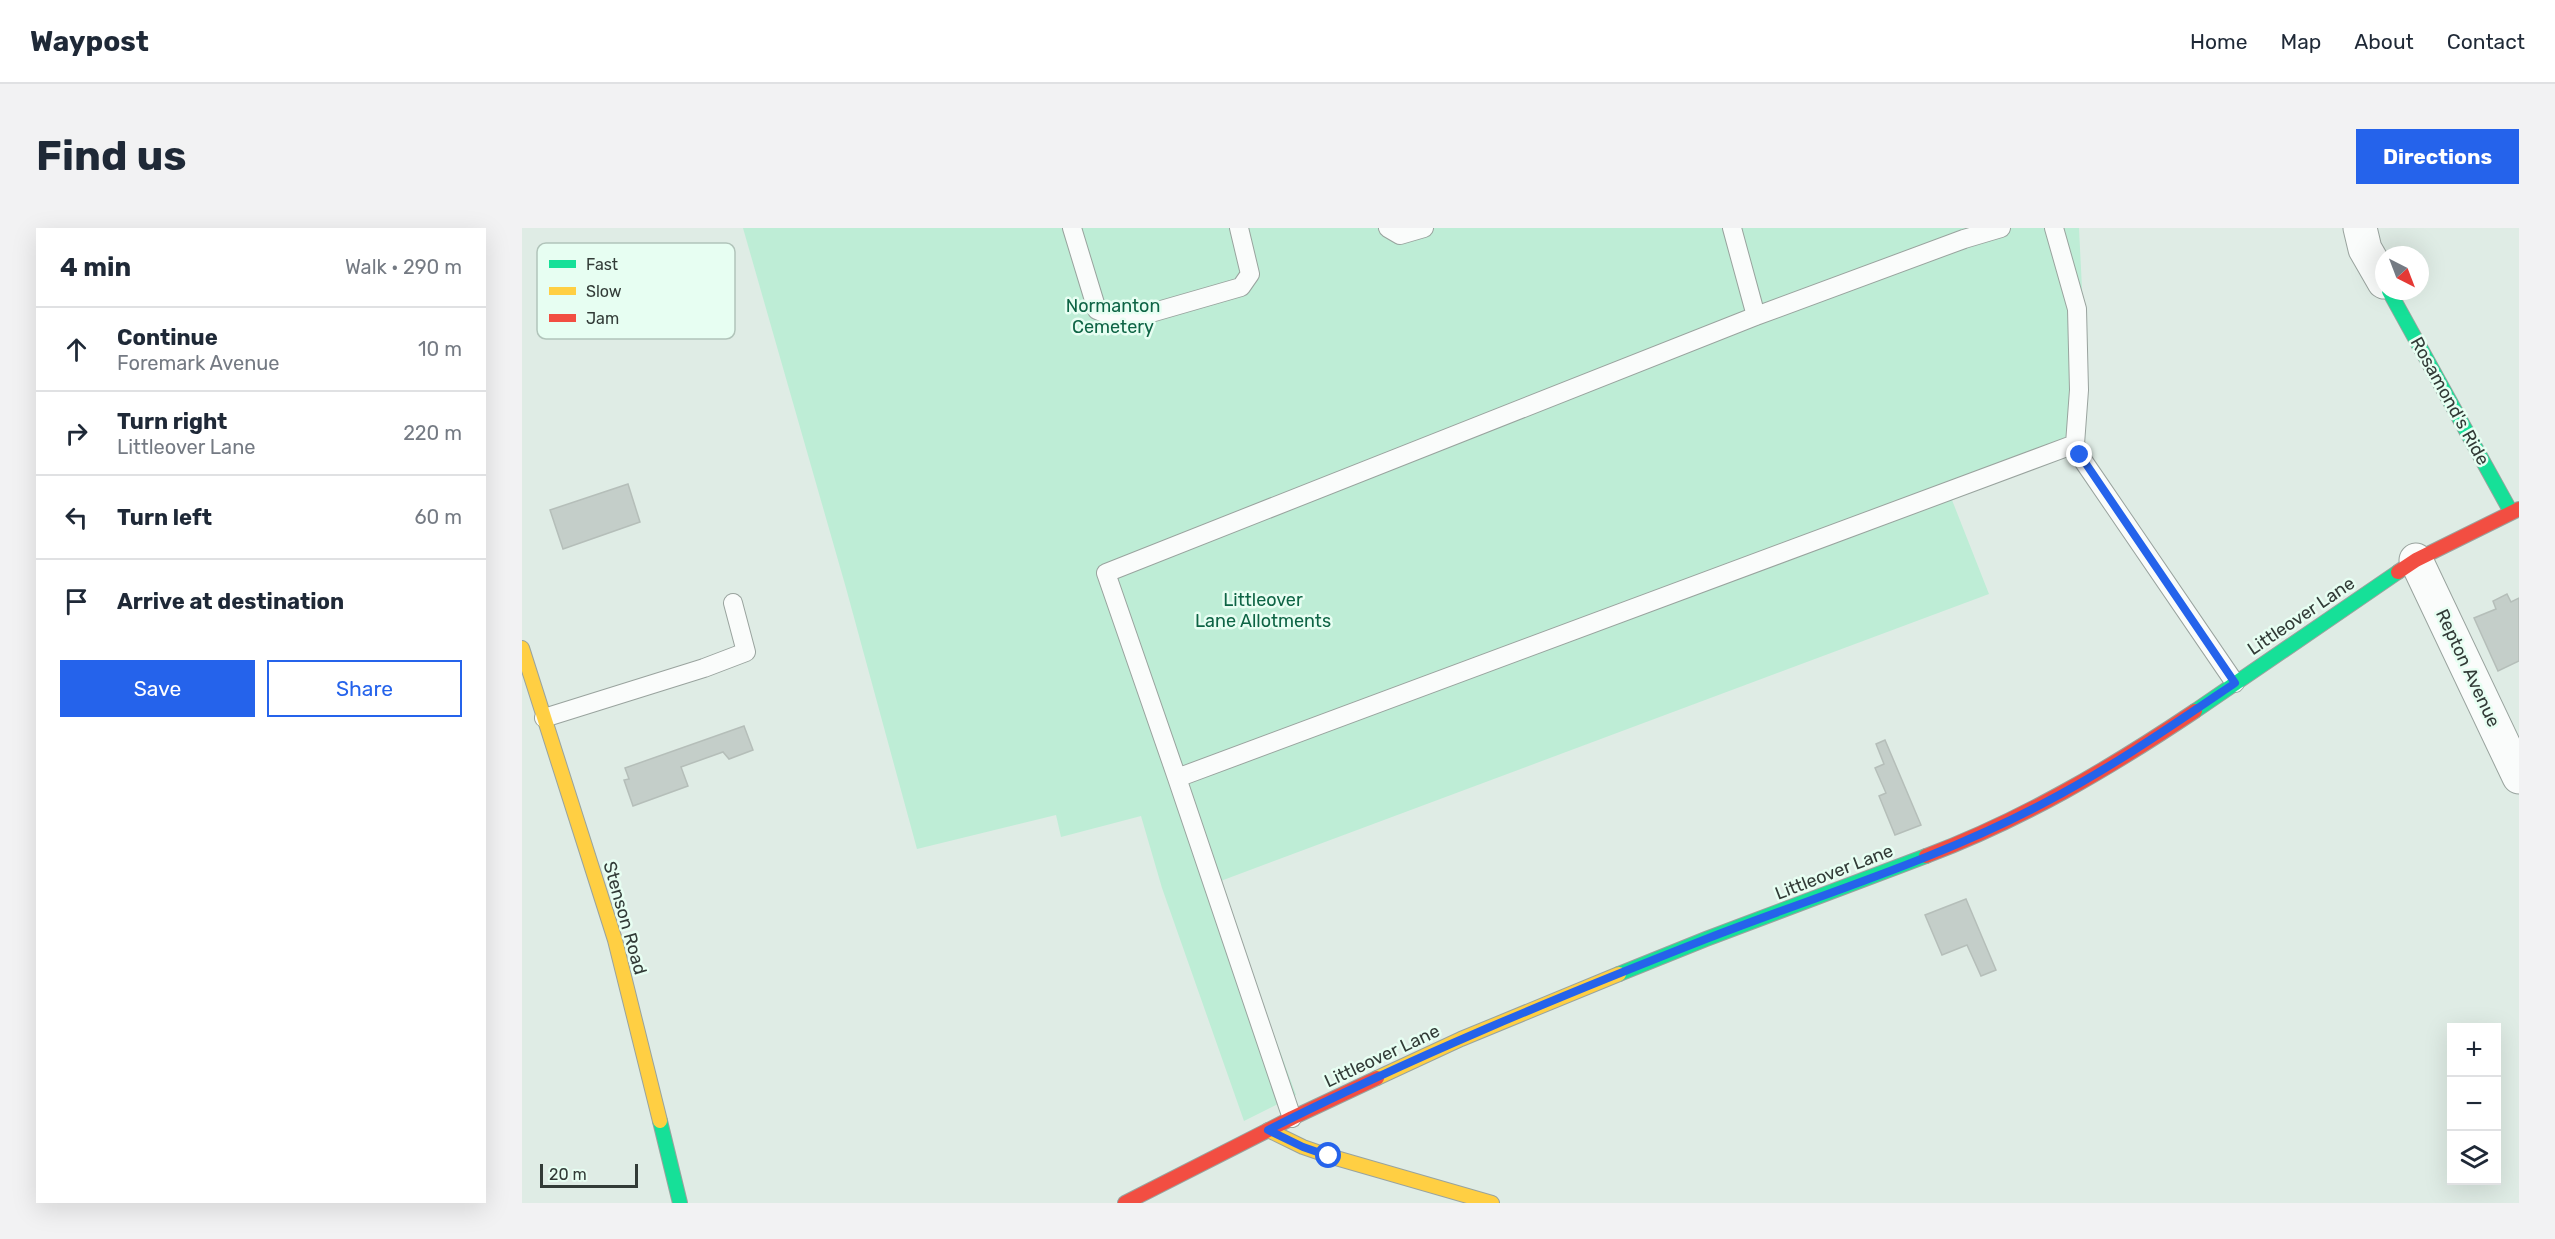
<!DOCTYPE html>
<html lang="en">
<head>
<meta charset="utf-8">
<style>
  :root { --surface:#fff; --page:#f2f2f3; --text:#1f2937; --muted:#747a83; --line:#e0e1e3; --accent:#2563eb }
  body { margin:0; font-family:Rubik,sans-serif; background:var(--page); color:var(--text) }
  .controls { position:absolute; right:18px; bottom:18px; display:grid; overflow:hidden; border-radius:0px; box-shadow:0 6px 24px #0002 }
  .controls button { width:54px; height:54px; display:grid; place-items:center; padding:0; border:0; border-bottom:2px solid var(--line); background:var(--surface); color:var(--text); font:30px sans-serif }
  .compass { position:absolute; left:1853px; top:18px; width:54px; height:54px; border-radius:50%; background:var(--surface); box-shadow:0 6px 24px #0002; rotate:138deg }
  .scale { position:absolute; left:18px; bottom:15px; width:98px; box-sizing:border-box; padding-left:6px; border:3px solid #323b37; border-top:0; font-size:16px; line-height:21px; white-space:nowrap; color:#323b37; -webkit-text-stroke:4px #e7fef2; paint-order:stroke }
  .stop { position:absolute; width:18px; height:18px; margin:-14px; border:4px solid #2563eb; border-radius:50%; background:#fff }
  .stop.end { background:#2563eb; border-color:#fff; box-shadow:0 2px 6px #0008 }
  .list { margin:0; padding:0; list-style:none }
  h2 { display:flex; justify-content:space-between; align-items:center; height:78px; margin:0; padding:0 24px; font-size:26px }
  h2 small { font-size:20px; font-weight:400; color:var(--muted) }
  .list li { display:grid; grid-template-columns:39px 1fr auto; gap:18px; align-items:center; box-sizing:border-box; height:84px; padding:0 24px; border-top:2px solid var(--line) }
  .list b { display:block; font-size:22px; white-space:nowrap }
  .list p { margin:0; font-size:20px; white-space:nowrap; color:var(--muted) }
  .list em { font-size:20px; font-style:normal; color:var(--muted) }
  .actions { display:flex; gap:12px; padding:18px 24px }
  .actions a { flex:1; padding:14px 0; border:2px solid var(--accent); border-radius:0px; text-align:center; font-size:21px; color:var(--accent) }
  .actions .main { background:var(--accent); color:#fff }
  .icon { flex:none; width:33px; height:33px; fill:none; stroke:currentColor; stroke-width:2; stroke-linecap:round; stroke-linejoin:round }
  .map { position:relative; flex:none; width:1997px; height:975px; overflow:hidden; border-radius:0px }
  header { display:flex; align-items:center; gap:36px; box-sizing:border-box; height:84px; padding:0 30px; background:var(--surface); border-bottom:2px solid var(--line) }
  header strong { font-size:28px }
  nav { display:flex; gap:33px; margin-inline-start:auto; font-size:21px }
  .intro { display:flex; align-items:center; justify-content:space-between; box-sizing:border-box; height:144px; padding:0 36px }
  h1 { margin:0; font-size:42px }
  .button { padding:15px 27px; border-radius:0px; background:var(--accent); color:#fff; font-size:21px; font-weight:700 }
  main { display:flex; gap:36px; padding:0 36px }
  aside { flex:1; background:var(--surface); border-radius:0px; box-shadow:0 6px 24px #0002 }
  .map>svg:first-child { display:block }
</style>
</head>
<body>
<header>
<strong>Waypost</strong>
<nav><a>Home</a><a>Map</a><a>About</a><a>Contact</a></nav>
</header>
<div class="intro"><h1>Find us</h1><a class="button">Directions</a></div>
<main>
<aside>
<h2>4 min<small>Walk · 290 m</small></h2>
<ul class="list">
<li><svg class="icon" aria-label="ahead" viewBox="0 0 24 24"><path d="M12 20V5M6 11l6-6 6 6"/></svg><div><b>Continue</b><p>Foremark Avenue</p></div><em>10 m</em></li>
<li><svg class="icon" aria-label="right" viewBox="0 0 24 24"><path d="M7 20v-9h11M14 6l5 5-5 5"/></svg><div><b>Turn right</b><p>Littleover Lane</p></div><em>220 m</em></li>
<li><svg class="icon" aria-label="left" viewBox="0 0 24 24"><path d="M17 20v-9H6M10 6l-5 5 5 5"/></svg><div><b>Turn left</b></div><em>60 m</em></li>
<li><svg class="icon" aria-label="arrive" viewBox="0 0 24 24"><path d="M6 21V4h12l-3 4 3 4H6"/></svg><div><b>Arrive at destination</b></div></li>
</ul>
<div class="actions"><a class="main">Save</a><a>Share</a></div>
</aside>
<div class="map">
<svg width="1997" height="975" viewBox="0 0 1997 975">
  <rect width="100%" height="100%" fill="#dfece5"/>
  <!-- green -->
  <path fill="#beedd6" d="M221,0h1336l4,81 -5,157 -14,-14 -114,43 39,99 -771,288 78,213 -52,26 -82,-233 -21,-72 -80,21 -5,-22 -139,34 -71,-261z"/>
  <!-- building -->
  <path fill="#c4cec9" stroke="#b5beb9" stroke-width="1.5" d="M106,256l12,38 -77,27 -13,-39z
    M1985,366l4,8 8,-4v63l-21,10 -24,-53 22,-9 -3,-8z
    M222,498l9,24 -24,9 -6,-7 -42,15 7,19 -55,20 -9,-26 5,-1 -4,-11z
    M1363,512l36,85 -26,10 -16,-39 7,-3 -11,-25 9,-4 -8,-20z
    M1444,671l30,71 -15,6 -14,-31 -25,10 -17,-40z"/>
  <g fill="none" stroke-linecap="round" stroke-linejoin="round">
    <defs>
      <path id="lane" d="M550,0l25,82 26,11 118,-34 9,-13 -11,-46
        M866,0l12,7 24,-7
        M1210,0l24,88
        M1532,0l23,81 2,81 -4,54 9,18 151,221
        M22,490l160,-50 42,-16 -13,-49
        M655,550l-71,-205 650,-257 208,-77 37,-11
        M770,890l-115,-340 898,-334"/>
      <path id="street" d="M1838,0l5,21 19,33
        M1894,332l103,217"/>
      <path id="fast" d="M1867,63l122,221
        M1673,483l203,-139
        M1097,746l87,-35 220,-83
        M138,893l20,82"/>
      <path id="slow" d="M0,420l93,292 45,181
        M855,850l84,-39 158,-65
        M746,902l35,17 26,9 163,47"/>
      <path id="jam" d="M1876,344l18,-12 103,-51
        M1404,628c96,-36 184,-88 269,-145
        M603,975l167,-85 85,-40"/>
    </defs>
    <!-- lane casing -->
    <use href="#lane" stroke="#99a39e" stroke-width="20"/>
    <!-- street casing -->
    <use href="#street" stroke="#99a39e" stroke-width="35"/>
    <!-- fast casing -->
    <use href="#fast" stroke="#99a39e" stroke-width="16"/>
    <!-- slow casing -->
    <use href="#slow" stroke="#99a39e" stroke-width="16"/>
    <!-- jam casing -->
    <use href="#jam" stroke="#99a39e" stroke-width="16"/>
    <!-- lane -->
    <use href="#lane" stroke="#fafcfb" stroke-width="18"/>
    <!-- street -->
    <use href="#street" stroke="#fafcfb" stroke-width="33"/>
    <!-- fast -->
    <use href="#fast" stroke="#16e098" stroke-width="14"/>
    <!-- slow -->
    <use href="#slow" stroke="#ffcf43" stroke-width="14"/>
    <!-- jam -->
    <use href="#jam" stroke="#f24e42" stroke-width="14"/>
  </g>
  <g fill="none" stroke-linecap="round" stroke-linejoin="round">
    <!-- route -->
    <path stroke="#2563eb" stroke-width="8" d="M807,928l-26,-9 -35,-17c142,-72 290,-133 438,-191 113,-44 231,-79 338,-136 67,-35 129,-78 191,-120l-155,-228"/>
  </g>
  <g text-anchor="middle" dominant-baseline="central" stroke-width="5" stroke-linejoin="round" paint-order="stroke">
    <!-- park labels -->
    <g font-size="18" fill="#0e6445" stroke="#e7fef2">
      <text x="591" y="78">Normanton<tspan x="591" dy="21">Cemetery</tspan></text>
      <text x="741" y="372">Littleover<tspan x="741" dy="21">Lane Allotments</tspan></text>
    </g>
    <!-- street labels -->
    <g font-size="18" fill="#323b37" stroke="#e7fef2">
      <text transform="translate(1928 173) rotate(61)">Rosamond's Ride</text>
      <text transform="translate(1779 388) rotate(-34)">Littleover Lane</text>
      <text transform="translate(1946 440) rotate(65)">Repton Avenue</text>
      <text transform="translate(1312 644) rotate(-21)">Littleover Lane</text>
      <text transform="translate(103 690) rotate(74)">Stenson Road</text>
      <text transform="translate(860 828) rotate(-25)">Littleover Lane</text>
    </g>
  </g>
  <!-- legend -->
  <rect x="15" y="15" width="198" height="96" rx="9" fill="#e7fef2" stroke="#b1c4ba" stroke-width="1.5"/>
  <rect x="27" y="32" width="27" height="8" fill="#16e098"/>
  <rect x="27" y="59" width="27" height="8" fill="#ffcf43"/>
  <rect x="27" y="86" width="27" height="8" fill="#f24e42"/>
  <g font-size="16" fill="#323b37">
    <text x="64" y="42">Fast</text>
    <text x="64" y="69">Slow</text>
    <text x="64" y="96">Jam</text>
  </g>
</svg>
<div class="controls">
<button>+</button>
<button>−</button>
<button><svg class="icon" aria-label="layers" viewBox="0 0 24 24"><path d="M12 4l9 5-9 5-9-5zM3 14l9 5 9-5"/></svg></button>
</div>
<svg class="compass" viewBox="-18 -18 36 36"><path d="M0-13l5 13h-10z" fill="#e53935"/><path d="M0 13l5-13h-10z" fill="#747a83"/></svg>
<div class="scale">20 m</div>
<div class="stop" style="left:807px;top:928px"></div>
<div class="stop end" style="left:1558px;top:227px"></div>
</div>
</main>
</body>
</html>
